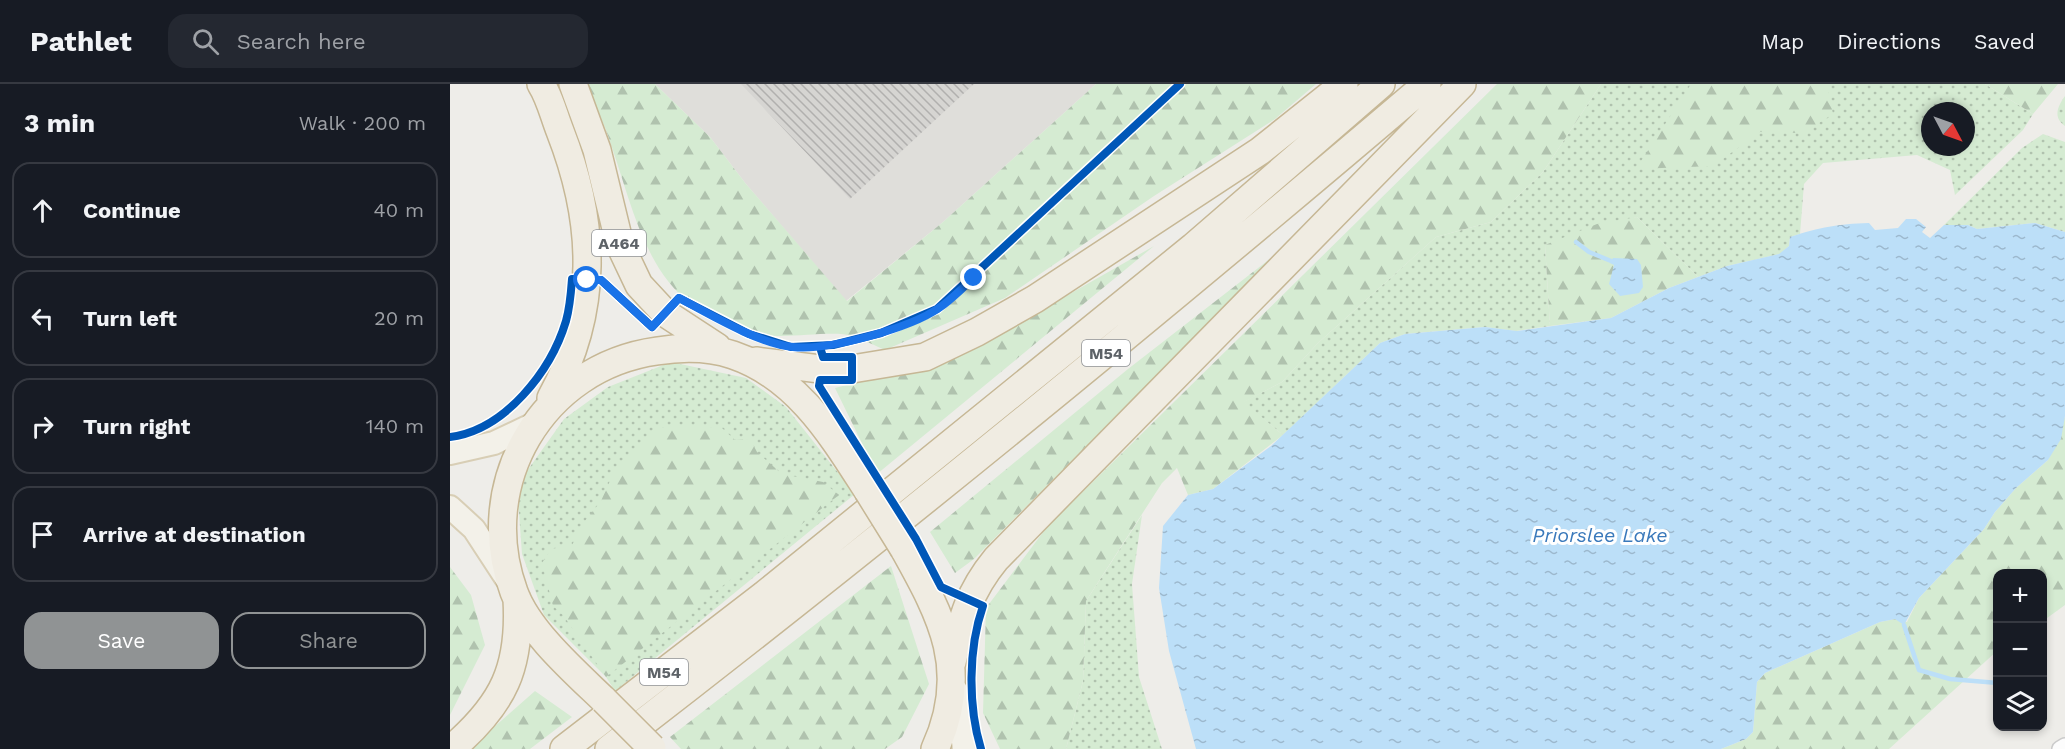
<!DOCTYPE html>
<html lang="en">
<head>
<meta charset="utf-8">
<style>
  :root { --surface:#171b24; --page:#242831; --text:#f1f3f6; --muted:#9ea1a6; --line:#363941; --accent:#909394 }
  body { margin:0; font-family:"Work Sans",sans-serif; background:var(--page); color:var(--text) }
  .controls { position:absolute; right:18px; bottom:18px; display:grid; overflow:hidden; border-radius:12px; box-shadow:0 3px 9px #0003 }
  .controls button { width:54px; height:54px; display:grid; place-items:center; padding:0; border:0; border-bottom:2px solid var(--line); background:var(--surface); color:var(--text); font:30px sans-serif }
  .compass { position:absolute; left:1471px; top:18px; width:54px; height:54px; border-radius:50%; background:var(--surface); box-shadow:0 3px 9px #0003; rotate:131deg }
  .stop { position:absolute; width:18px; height:18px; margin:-14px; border:4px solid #1a73e8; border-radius:50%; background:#fff }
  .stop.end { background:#1a73e8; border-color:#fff; box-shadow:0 2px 6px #0008 }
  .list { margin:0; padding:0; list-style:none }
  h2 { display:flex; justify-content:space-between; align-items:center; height:78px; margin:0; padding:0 24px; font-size:26px }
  h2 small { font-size:20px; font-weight:400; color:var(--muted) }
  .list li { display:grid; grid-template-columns:39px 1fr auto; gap:18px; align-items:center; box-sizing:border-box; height:96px; margin:0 12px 12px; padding:0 12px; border:2px solid var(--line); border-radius:18px }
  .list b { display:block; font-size:22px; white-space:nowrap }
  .list em { font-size:20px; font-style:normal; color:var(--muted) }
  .actions { display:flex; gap:12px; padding:18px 24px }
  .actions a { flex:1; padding:14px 0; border:2px solid var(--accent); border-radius:18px; text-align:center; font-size:21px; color:var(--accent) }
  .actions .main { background:var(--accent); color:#fff }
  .icon { flex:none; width:33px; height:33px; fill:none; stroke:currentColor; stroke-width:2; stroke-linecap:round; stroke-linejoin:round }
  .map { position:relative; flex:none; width:1615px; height:665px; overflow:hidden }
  header { display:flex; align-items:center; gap:36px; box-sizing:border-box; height:84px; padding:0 30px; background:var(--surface); border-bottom:2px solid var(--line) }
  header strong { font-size:28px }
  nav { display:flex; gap:33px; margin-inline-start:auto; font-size:21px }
  .search { width:420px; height:54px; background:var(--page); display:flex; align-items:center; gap:15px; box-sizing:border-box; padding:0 21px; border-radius:18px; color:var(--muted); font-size:22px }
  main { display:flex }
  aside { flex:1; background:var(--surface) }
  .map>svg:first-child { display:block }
</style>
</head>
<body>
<header>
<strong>Pathlet</strong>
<div class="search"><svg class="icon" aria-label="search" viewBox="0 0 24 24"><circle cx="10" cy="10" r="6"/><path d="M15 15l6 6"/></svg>Search here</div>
<nav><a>Map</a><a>Directions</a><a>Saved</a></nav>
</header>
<main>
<aside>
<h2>3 min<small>Walk · 200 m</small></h2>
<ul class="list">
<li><svg class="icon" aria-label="ahead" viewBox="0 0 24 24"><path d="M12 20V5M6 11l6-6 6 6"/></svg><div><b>Continue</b></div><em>40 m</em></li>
<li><svg class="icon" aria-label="left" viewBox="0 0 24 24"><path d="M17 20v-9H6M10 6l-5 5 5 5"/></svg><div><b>Turn left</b></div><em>20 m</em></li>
<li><svg class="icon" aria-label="right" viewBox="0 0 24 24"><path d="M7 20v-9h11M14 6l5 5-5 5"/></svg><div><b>Turn right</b></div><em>140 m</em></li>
<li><svg class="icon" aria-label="arrive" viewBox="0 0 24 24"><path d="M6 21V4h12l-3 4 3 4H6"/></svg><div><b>Arrive at destination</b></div></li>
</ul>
<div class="actions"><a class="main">Save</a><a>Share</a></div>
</aside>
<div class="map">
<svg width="1615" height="665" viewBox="0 0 1615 665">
  <defs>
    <pattern id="grass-dots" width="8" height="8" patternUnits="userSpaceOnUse" patternTransform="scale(1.5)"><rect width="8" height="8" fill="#d5ebd2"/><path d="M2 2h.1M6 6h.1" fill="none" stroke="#b0c2ae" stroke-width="1.8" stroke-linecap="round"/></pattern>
    <pattern id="forest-firs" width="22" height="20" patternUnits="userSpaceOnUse" patternTransform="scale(1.5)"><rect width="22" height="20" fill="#d5ebd2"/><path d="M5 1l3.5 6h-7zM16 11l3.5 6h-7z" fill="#b0c2ae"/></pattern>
    <pattern id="water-ripples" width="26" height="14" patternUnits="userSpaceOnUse" patternTransform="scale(1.5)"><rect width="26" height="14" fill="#bcdff8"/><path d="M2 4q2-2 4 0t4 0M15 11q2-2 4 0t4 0" fill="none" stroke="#9cb8cd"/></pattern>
    <pattern id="building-back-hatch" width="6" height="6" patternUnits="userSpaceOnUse" patternTransform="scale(1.5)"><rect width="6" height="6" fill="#d6d5d2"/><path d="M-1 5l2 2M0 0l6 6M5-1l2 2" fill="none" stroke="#b1b0ae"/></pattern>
  </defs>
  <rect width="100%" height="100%" fill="#eeede9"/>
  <!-- industrial -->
  <path fill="#dfdeda" d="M205,0h441l-153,138 -97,79 -100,-117 -36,-47z"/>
  <!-- grass -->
  <path fill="url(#grass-dots)" fill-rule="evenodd" d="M1151,0h384l48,30 -10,16 -68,65 -5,-25 -33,-15 -94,8 -19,21 -4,50 -10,3 -1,9 -9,8 -53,12 -29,11 -61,-60 -92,28 5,81 -34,5 -31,-4 -80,7 -25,9 -97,92 -40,-33 39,-20 36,-39 118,-106 55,-15 52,-50zM1480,27h36v36h-36z
    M1615,12v30c-12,-8 -8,-19 0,-30z
    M1593,50l22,8v90l-30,-9 -58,6 -9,-4h-24l78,-77z
    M221,278l75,16 40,29 69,87 -240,197 -9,-14 -62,-62 -22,-61 -5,-69 47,-66 44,-32z
    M692,431l-10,69 7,93 23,72h-96l17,-68 3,-80z"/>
  <!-- forest -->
  <path fill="url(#forest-firs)" d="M135,0h70l55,53 36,47 101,117 96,-79 153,-138h220l-41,35 -121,77 -149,102 -120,52c-10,-4 -22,-11 -33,-14 -19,-6 -62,3 -87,-1 -118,-21 -125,-111 -159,-205 -6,-16 -14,-31 -21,-46z
    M1047,0h104l-58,88 -52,50 -55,15 -118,106 -36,39 -38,20 39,33 -70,54 -25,6 -11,-27 -15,15 -76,118 -3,80 -17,68h-66l-17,-36 3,-105 61,-81z
    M1241,0h136l6,30 -30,19 -43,-1 -47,34 -77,3z
    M1535,0h73l-25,30z
    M1187,133l61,60 -29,11 -58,30 -61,8 -5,-81 52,-21z
    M704,162l-277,228 -42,-86 102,-26 43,-17z
    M830,167l-306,308 -19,14 -25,-41 198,-163z
    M1615,332v189l-22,16 -1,-47h-44l-1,77 -108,98h-168l25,-10 7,-7 4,-50 8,-9 115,-51 15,-3 12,3 12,-24 65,-69 11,-17 21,-24 32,-28z
    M240,342l32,2 13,12 15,-1 7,13 25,22 41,8 16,13 -233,182 -43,-62 -10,-9 -11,-43 9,-14 21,-4 13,-24 16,-20 12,-27 43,-46z
    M441,482l38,118 -27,53 -17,12h-204l-11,-12z
    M0,483l21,28 14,50 -35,70z
    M85,607l37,26 -42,32h-61z"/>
  <!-- water -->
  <path fill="url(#water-ripples)" d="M1456,135h10l10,8 -4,5 8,6 14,-13h24l9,4 58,-6 30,9v184l-4,23 -13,21 -32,28 -21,24 -11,17 -65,69 -15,27 -9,-6 -15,3 -115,51 -8,9 -4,50 -7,7 -25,10h-525l-27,-98 -10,-63 4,-62 25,-31 25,-6 58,-43 109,-103 25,-9 80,-7 32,4 94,-13 58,-30 58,-22 52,-12 10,-8 1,-9c31,-10 47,-13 79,-14l6,7 23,-2z
    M1163,174l24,1 4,6 2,22 -4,6 -19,3 -11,-12 5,-19 -4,-2z"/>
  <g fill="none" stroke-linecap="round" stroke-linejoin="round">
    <!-- stream -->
    <path stroke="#bcdff8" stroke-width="4.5" d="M1126,158l13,10 22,9
      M1454,541l15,45 31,9 48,4"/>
  </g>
  <!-- building -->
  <path fill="url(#building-back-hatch)" d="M291,0h233l-124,115z"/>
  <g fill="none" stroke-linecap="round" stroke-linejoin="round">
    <defs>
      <path id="street" d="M1610,665l5,-3"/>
      <path id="primary" d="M0,369l44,-10 40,-19
        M0,423l24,22 32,49
        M506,606l8,59"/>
      <path id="highway" d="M91,0c9,14 13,32 19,47 36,92 39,180 -9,267
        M123,0l24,66 23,95 19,40 26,28 52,34
        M306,277l64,8h32l73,-12 52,-25 58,-33 225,-148 84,-67
        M454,465c38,68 67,122 31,200
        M502,578c10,-42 16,-69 44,-103l466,-475
        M154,616c-29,-28 -76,-69 -90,-108 -40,-108 28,-225 143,-241 25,-4 52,-4 76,4 65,22 100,82 135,136
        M1,665c53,-45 70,-82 66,-150
        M114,665l200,-154 429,-348 188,-163
        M159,665c278,-214 550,-437 818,-665"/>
    </defs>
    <!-- street casing -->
    <use href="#street" stroke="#cbcbcb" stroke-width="18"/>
    <!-- primary casing -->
    <use href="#primary" stroke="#d8ceb5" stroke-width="26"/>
    <!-- highway casing -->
    <use href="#highway" stroke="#c6b795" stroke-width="30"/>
    <!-- street -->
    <use href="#street" stroke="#fcfcfc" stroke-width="15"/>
    <!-- primary -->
    <use href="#primary" stroke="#f3f1e9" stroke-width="22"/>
    <!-- highway -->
    <use href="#highway" stroke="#f0ece2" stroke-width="27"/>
    <defs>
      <path id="highway-bridge" d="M418,407l36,58
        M154,616l48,48"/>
    </defs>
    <!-- highway-bridge casing -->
    <use href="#highway-bridge" stroke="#c6b795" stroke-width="30" stroke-linecap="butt"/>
    <!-- highway-bridge -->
    <use href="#highway-bridge" stroke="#f0ece2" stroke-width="27"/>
    <defs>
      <path id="cycleway" d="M370,263l3,10h29v23h-32l-1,6 97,153 25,48 42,19c-15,43 -15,100 -2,143
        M0,353c55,-7 101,-66 116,-116 4,-14 5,-28 6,-42l29,1 51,47 27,-29 70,36 42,13 42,-2 48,-12 56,-24 243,-225"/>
    </defs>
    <!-- cycleway casing -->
    <use href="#cycleway" stroke="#fff" stroke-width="11"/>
    <!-- cycleway -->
    <use href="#cycleway" stroke="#0057b8" stroke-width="8"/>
  </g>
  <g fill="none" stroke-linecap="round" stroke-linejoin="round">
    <!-- route -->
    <path stroke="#1a73e8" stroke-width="8" d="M137,196h14l51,47 27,-29c30,16 80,46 114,49 35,4 117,-19 146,-39 12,-8 23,-20 35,-30"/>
  </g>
  <g text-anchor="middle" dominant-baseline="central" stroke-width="6" stroke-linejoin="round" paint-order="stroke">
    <!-- shield labels -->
    <g fill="#fff" stroke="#8e9195" stroke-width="1.5">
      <rect x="142" y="146" width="54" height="26" rx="4.5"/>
      <rect x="632" y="256" width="48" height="26" rx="4.5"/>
      <rect x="190" y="575" width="48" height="26" rx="4.5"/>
    </g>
    <g font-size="16" font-weight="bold" fill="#5d6267">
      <text x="169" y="159">A464</text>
      <text x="656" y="269">M54</text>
      <text x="214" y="588">M54</text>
    </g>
    <!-- water labels -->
    <g font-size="20" font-style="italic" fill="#3a79bb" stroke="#fff">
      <text x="1150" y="451">Priorslee Lake</text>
    </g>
  </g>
</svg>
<div class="controls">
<button>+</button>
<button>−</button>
<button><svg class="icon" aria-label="layers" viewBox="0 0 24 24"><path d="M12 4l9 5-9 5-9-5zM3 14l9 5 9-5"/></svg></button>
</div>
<svg class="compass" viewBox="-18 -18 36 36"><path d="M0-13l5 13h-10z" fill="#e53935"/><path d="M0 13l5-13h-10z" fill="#9ea1a6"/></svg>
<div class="stop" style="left:137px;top:196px"></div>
<div class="stop end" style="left:524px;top:194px"></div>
</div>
</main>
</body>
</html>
